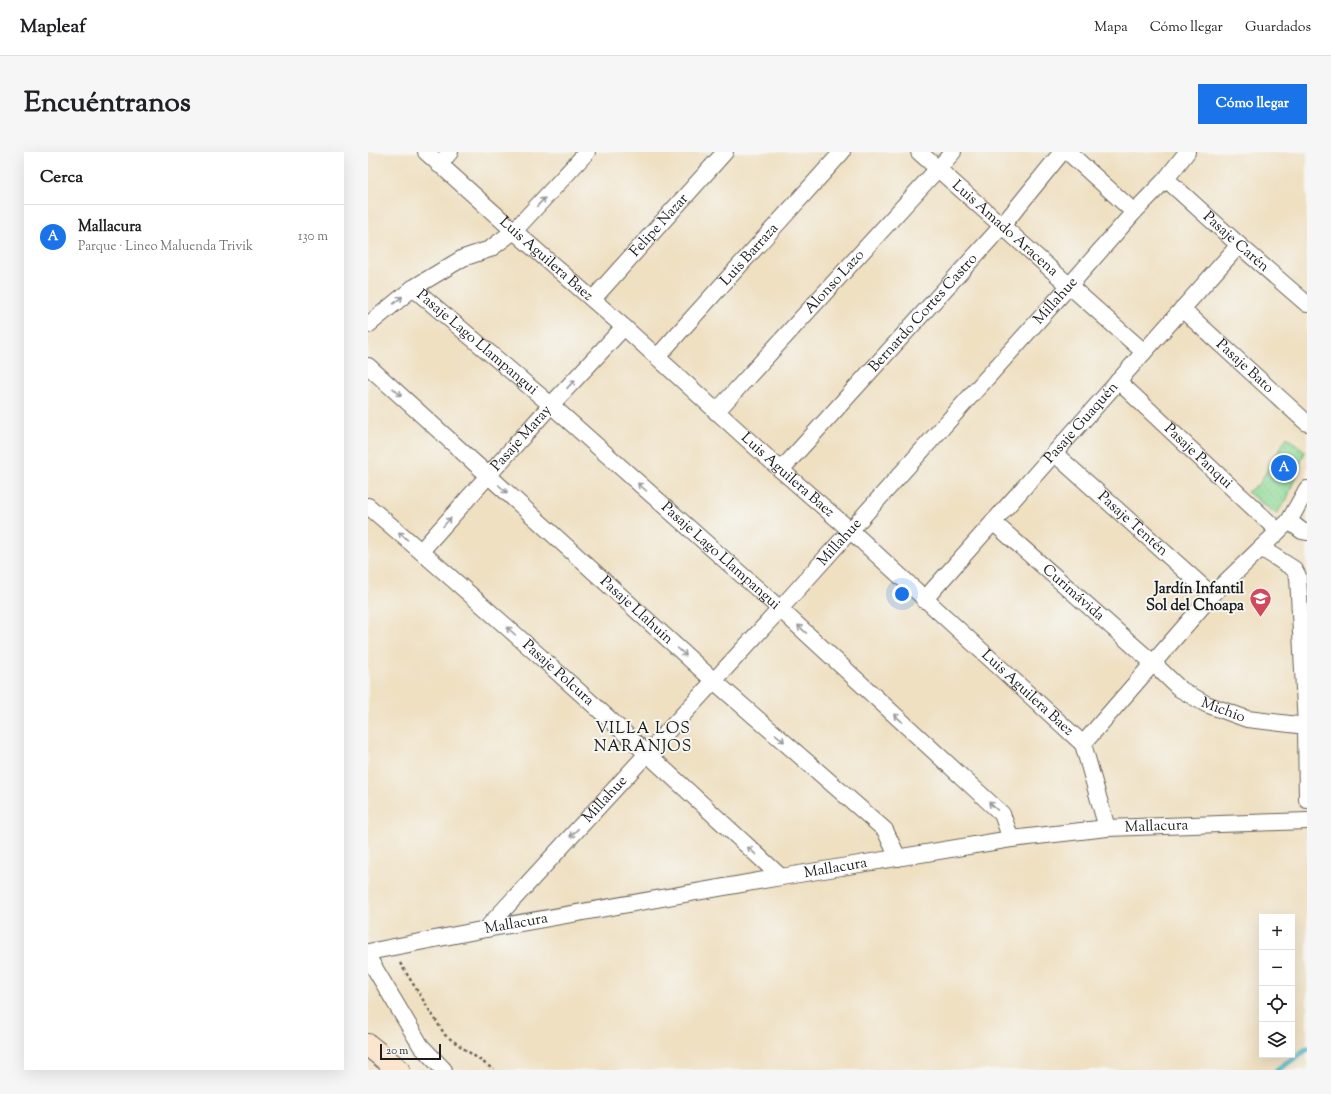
<!DOCTYPE html>
<html lang="es">
<head>
<meta charset="utf-8">
<style>
  :root { --surface:#fff; --page:#f6f6f6; --text:#202124; --muted:#757577; --line:#e0e0e0; --accent:#1a73e8 }
  body { margin:0; font-family:"Sorts Mill Goudy",serif; background:var(--page); color:var(--text) }
  .controls { position:absolute; right:12px; bottom:12px; display:grid; overflow:hidden; border-radius:0px; box-shadow:0 4px 16px #0002 }
  .controls button { width:36px; height:36px; display:grid; place-items:center; padding:0; border:0; border-bottom:1px solid var(--line); background:var(--surface); color:var(--text); font:20px sans-serif }
  .scale { position:absolute; left:12px; bottom:10px; width:61px; box-sizing:border-box; padding-left:4px; border:2px solid #1c1c1c; border-top:0; font-size:11px; line-height:14px; white-space:nowrap; color:#1c1c1c; -webkit-text-stroke:3px #f6f6f2; paint-order:stroke }
  .you { position:absolute; left:534px; top:442px; width:14px; height:14px; margin:-10px; border:3px solid #fff; border-radius:50%; background:#1a73e8; box-shadow:0 0 0 6px #1a73e833 }
  .badge { display:grid; place-items:center; width:26px; height:26px; border-radius:50%; background:var(--accent); color:#fff; font-size:13px; font-weight:700 }
  .pin { position:absolute; translate:-50% -50%; border:2px solid #fff; box-shadow:0 1px 4px #0006 }
  .list { margin:0; padding:0; list-style:none }
  h2 { display:flex; justify-content:space-between; align-items:center; height:52px; margin:0; padding:0 16px; font-size:17px }
  h2 small { font-size:13px; font-weight:400; color:var(--muted) }
  .list li { display:grid; grid-template-columns:26px 1fr auto; gap:12px; align-items:center; box-sizing:border-box; height:64px; padding:0 16px; border-top:1px solid var(--line) }
  .list b { display:block; font-size:15px; white-space:nowrap }
  .list p { margin:0; font-size:13px; white-space:nowrap; color:var(--muted) }
  .list em { font-size:13px; font-style:normal; color:var(--muted) }
  .icon { flex:none; width:22px; height:22px; fill:none; stroke:currentColor; stroke-width:2; stroke-linecap:round; stroke-linejoin:round }
  .map { position:relative; flex:none; width:939px; height:918px; overflow:hidden; border-radius:0px }
  header { display:flex; align-items:center; gap:24px; box-sizing:border-box; height:56px; padding:0 20px; background:var(--surface); border-bottom:1px solid var(--line) }
  header strong { font-size:19px }
  nav { display:flex; gap:22px; margin-inline-start:auto; font-size:14px }
  .intro { display:flex; align-items:center; justify-content:space-between; box-sizing:border-box; height:96px; padding:0 24px }
  h1 { margin:0; font-size:28px }
  .button { padding:10px 18px; border-radius:0px; background:var(--accent); color:#fff; font-size:14px; font-weight:700 }
  main { display:flex; gap:24px; padding:0 24px }
  aside { flex:1; background:var(--surface); border-radius:0px; box-shadow:0 4px 16px #0002 }
  .map>svg:first-child { display:block }
</style>
</head>
<body>
<header>
<strong>Mapleaf</strong>
<nav><a>Mapa</a><a>Cómo llegar</a><a>Guardados</a></nav>
</header>
<div class="intro"><h1>Encuéntranos</h1><a class="button">Cómo llegar</a></div>
<main>
<aside>
<h2>Cerca<small></small></h2>
<ul class="list">
<li><span class="badge">A</span><div><b>Mallacura</b><p>Parque · Lineo Maluenda Trivik</p></div><em>130 m</em></li>
</ul>
</aside>
<div class="map">
<svg width="939" height="918" viewBox="0 0 939 918">
  <defs>
    <pattern id="park-dots" width="8" height="8" patternUnits="userSpaceOnUse"><rect width="8" height="8" fill="#8ed996"/><path d="M2 2h.1M6 6h.1" fill="none" stroke="#7aba81" stroke-width="1.8" stroke-linecap="round"/></pattern>
  </defs>
  <rect width="100%" height="100%" fill="#f6f6f2"/>
  <filter id="ink" filterUnits="userSpaceOnUse"><feTurbulence type="fractalNoise" baseFrequency=".025" numOctaves="2"/><feDisplacementMap in="SourceGraphic" scale="8" xChannelSelector="R" yChannelSelector="G"/><feConvolveMatrix kernelMatrix="1 2 1 2 8 2 1 2 1" color-interpolation-filters="sRGB"/></filter>
  <filter id="wash" filterUnits="userSpaceOnUse"><feTurbulence type="fractalNoise" baseFrequency=".012" numOctaves="4" result="noise"/><feDisplacementMap in="SourceGraphic" scale="16" xChannelSelector="R" yChannelSelector="G"/><feGaussianBlur stdDeviation="0.9" result="paint"/><feColorMatrix in="noise" values="0 0 0 0 0 0 0 0 0 0 0 0 0 0 0 0 0 1.4 0 .05"/><feComposite in="paint" operator="in"/></filter>
  <g filter="url(#wash)">
    <rect width="100%" height="100%" fill="#efe0c2"/>
    <!-- park -->
    <path fill="url(#park-dots)" stroke="#557a59" d="M919,285l18,14 -18,48 -11,15 -29,-22 12,-8z"/>
    <g fill="none" stroke-linecap="round" stroke-linejoin="round">
      <!-- stream -->
      <path stroke="#49b6c4" stroke-width="6" d="M909,918l30,-21"/>
    </g>
  </g>
  <g filter="url(#ink)">
    <g fill="none" stroke-linecap="round" stroke-linejoin="round">
      <defs>
        <g id="minor">
          <path id="s1" d="M58,0l88,79 110,96 157,143 69,60 233,214 24,84"/>
          <path id="s2" d="M551,0l225,200"/>
          <path d="M700,0l66,60"/>
          <path d="M71,13l11,-13"/>
          <path id="s3" d="M798,27l73,66 68,59"/>
          <path id="s4" d="M45,136l138,117 229,204 222,205 9,25"/>
          <path id="s5" d="M225,147l132,-147"/>
          <path id="s6" d="M814,157l125,114"/>
          <path d="M0,173l45,-37 50,-30 27,-9 24,-18 73,-79"/>
          <path id="s7" d="M289,205l185,-205"/>
          <path id="s8" d="M0,214l345,314 172,150 13,28"/>
          <path id="s9" d="M750,229l160,150"/>
          <path id="s10" d="M348,260l237,-260"/>
          <path id="s11" d="M686,301l158,142"/>
          <path id="s12" d="M413,318l221,-244 60,-74"/>
          <path id="s13" d="M0,354c141,120 277,245 413,371"/>
          <path d="M921,369l13,10 5,1"/>
          <path id="s14" d="M625,370l160,141 27,26 26,15 41,15 60,7"/>
          <path d="M893,396l33,21 4,7 8,150 1,74"/>
          <path id="s15" d="M53,399l130,-146 73,-78"/>
          <path id="s16" d="M556,448l315,-355"/>
          <path d="M715,592l129,-149 77,-74 18,-32"/>
          <path id="s17" d="M118,777l294,-320 290,-324 64,-73 32,-33 21,-27"/>
          <path id="s18" d="M0,800l118,-23 295,-52 230,-38 96,-11 200,-7"/>
          <path d="M0,805l53,89 23,24"/>
        </g>
        <path id="secondary" d="M0,893l31,25"/>
      </defs>
      <!-- minor casing -->
      <use href="#minor" stroke="#666156" stroke-width="18"/>
      <!-- secondary casing -->
      <use href="#secondary" stroke="#666156" stroke-width="24"/>
      <!-- path -->
      <path stroke="#666156" stroke-width="2.5" stroke-dasharray="3 3" stroke-linecap="butt" d="M32,811l45,72 49,35"/>
      <!-- minor -->
      <use href="#minor" stroke="#fff" stroke-width="16"/>
      <!-- secondary -->
      <use href="#secondary" stroke="#fbe5cf" stroke-width="22"/>
    </g>
    <!-- one-way arrows -->
    <defs><path id="oneway-shaft" d="M-6 0H5M1.5-3L5.5 0L1.5 3" fill="none" stroke-width="1.6" stroke-linecap="round" stroke-linejoin="round"/></defs>
    <g stroke="#999">
      <use href="#oneway-shaft" transform="translate(173 50) rotate(-47)"/>
      <use href="#oneway-shaft" transform="translate(30 148) rotate(-40)"/>
      <use href="#oneway-shaft" transform="translate(203 232) rotate(-47)"/>
      <use href="#oneway-shaft" transform="translate(29 240) rotate(42)"/>
      <use href="#oneway-shaft" transform="translate(274 335) rotate(-138)"/>
      <use href="#oneway-shaft" transform="translate(135 337) rotate(42)"/>
      <use href="#oneway-shaft" transform="translate(79 370) rotate(-48)"/>
      <use href="#oneway-shaft" transform="translate(35 384) rotate(-139)"/>
      <use href="#oneway-shaft" transform="translate(434 477) rotate(-137)"/>
      <use href="#oneway-shaft" transform="translate(143 479) rotate(-138)"/>
      <use href="#oneway-shaft" transform="translate(314 500) rotate(42)"/>
      <use href="#oneway-shaft" transform="translate(530 566) rotate(-137)"/>
      <use href="#oneway-shaft" transform="translate(412 586) rotate(41)"/>
      <use href="#oneway-shaft" transform="translate(625 654) rotate(-137)"/>
      <use href="#oneway-shaft" transform="translate(206 681) rotate(133)"/>
      <use href="#oneway-shaft" transform="translate(384 699) rotate(-137)"/>
    </g>
  </g>
  <!-- icons -->
  <defs>
    <symbol id="school-pin" viewBox="-11 -11 22 30"><path d="M0 17L-7.5 6A9.5 9.5 0 1 1 7.5 6Z" fill="#d1495b" stroke="#f6f6f2"/><path d="M0-5L7-2L0 1L-7-2ZM-4 1L0 2.5L4 1V4Q0 6-4 4Z" fill="#fff"/></symbol>
  </defs>
  <g fill-rule="evenodd">
    <use href="#school-pin" x="880" y="434" width="25" height="34"/>
  </g>
  <g text-anchor="middle" dominant-baseline="central" stroke-width="4" stroke-linejoin="round" paint-order="stroke">
    <!-- street labels -->
    <g font-size="15" fill="#1c1c1c" stroke="#f6f6f2">
      <text stroke="none"><textPath href="#s5" startOffset="99">Felipe Nazar</textPath></text>
      <text stroke="none"><textPath href="#s2" startOffset="115">Luis Amado Aracena</textPath></text>
      <text stroke="none"><textPath href="#s3" startOffset="94">Pasaje Carén</textPath></text>
      <text stroke="none"><textPath href="#s7" startOffset="138">Luis Barraza</textPath></text>
      <text stroke="none"><textPath href="#s1" startOffset="161">Luis Aguilera Baez</textPath></text>
      <text stroke="none"><textPath href="#s10" startOffset="176">Alonso Lazo</textPath></text>
      <text stroke="none"><textPath href="#s17" startOffset="848">Millahue</textPath></text>
      <text stroke="none"><textPath href="#s12" startOffset="212">Bernardo Cortes Castro</textPath></text>
      <text stroke="none"><textPath href="#s4" startOffset="84">Pasaje Lago Llampangui</textPath></text>
      <text stroke="none"><textPath href="#s6" startOffset="85">Pasaje Bato</textPath></text>
      <text stroke="none"><textPath href="#s16" startOffset="237">Pasaje Guaquén</textPath></text>
      <text stroke="none"><textPath href="#s15" startOffset="151">Pasaje Maray</textPath></text>
      <text stroke="none"><textPath href="#s9" startOffset="110">Pasaje Panqui</textPath></text>
      <text stroke="none"><textPath href="#s1" startOffset="485">Luis Aguilera Baez</textPath></text>
      <text stroke="none"><textPath href="#s11" startOffset="106">Pasaje Tentén</textPath></text>
      <text stroke="none"><textPath href="#s17" startOffset="524">Millahue</textPath></text>
      <text stroke="none"><textPath href="#s4" startOffset="408">Pasaje Lago Llampangui</textPath></text>
      <text stroke="none"><textPath href="#s14" startOffset="107">Curimávida</textPath></text>
      <text stroke="none"><textPath href="#s8" startOffset="363">Pasaje Llahuin</textPath></text>
      <text stroke="none"><textPath href="#s13" startOffset="253">Pasaje Polcura</textPath></text>
      <text stroke="none"><textPath href="#s1" startOffset="809">Luis Aguilera Baez</textPath></text>
      <text stroke="none"><textPath href="#s14" startOffset="299">Michio</textPath></text>
      <text stroke="none"><textPath href="#s17" startOffset="176">Millahue</textPath></text>
      <text stroke="none"><textPath href="#s18" startOffset="799">Mallacura</textPath></text>
      <text stroke="none"><textPath href="#s18" startOffset="475">Mallacura</textPath></text>
      <text stroke="none"><textPath href="#s18" startOffset="151">Mallacura</textPath></text>
    </g>
    <!-- poi labels -->
    <g font-size="15" font-weight="bold" fill="#1c1c1c" stroke="#f6f6f2" text-anchor="end">
      <text x="876" y="437">Jardín Infantil<tspan x="876" dy="17">Sol del Choapa</tspan></text>
    </g>
    <!-- neighbourhood labels -->
    <g font-size="16" letter-spacing="1" fill="#1c1c1c" stroke="#f6f6f2">
      <text x="275" y="577">VILLA LOS<tspan x="275" dy="18">NARANJOS</tspan></text>
    </g>
  </g>
</svg>
<div class="controls">
<button>+</button>
<button>−</button>
<button><svg class="icon" aria-label="locate" viewBox="0 0 24 24"><circle cx="12" cy="12" r="6"/><path d="M12 2v4M12 18v4M2 12h4M18 12h4"/></svg></button>
<button><svg class="icon" aria-label="layers" viewBox="0 0 24 24"><path d="M12 4l9 5-9 5-9-5zM3 14l9 5 9-5"/></svg></button>
</div>
<div class="scale">20 m</div>
<div class="you"></div>
<div class="pin badge" style="left:916px;top:316px">A</div>
</div>
</main>
</body>
</html>
